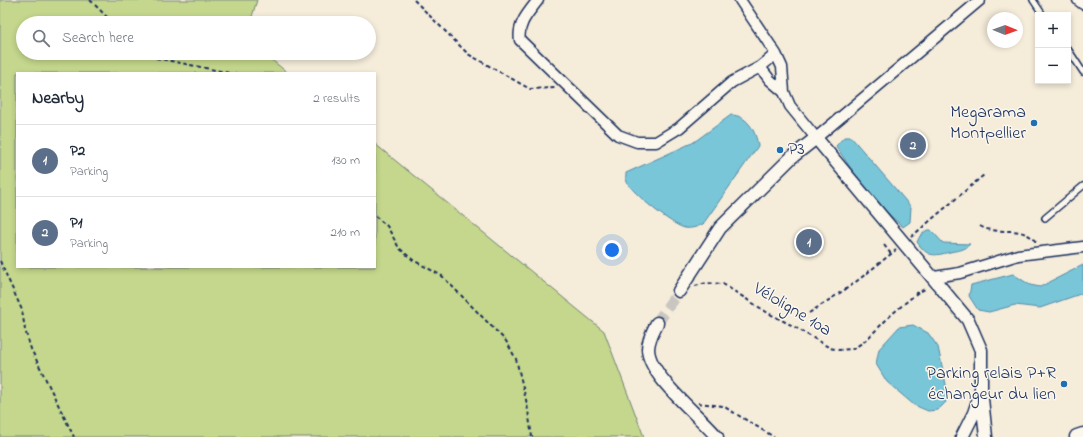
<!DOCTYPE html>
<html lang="en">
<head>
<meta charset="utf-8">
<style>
  :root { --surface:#fff; --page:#f6f6f7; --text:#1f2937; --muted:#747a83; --line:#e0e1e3; --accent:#db2777 }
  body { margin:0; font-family:"Indie Flower",sans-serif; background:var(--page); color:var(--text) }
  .controls { position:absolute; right:12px; top:12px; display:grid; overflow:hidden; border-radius:0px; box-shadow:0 2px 6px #0003 }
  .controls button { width:36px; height:36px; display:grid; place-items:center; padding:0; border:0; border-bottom:1px solid var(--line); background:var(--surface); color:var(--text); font:20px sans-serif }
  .compass { position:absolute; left:987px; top:12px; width:36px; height:36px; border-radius:50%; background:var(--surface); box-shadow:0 2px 6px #0003; rotate:91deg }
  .you { position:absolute; left:612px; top:250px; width:14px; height:14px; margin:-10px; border:3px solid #fff; border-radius:50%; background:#1a73e8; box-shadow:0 0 0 6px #1a73e833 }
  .badge { display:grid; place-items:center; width:26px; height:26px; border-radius:50%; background:var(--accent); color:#fff; font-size:13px; font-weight:700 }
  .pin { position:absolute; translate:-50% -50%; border:2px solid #fff; box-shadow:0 1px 4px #0006 }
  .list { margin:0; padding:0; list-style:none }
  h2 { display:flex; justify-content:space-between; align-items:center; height:52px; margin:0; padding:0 16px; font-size:17px }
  h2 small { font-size:13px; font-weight:400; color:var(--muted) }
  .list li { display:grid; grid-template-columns:26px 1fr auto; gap:12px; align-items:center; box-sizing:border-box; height:72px; padding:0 16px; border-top:1px solid var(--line) }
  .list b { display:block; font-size:15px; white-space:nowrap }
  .list p { margin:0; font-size:13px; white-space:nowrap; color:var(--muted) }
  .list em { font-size:13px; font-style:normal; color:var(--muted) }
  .icon { flex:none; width:22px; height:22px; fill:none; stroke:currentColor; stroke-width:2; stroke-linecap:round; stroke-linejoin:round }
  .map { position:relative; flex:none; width:1083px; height:437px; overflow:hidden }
  .search { position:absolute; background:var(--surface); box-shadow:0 2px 6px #0003; left:16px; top:16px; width:360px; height:44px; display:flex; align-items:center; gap:10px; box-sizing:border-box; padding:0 14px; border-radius:22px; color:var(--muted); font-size:15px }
  .panel { position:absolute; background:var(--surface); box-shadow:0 2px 6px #0003; left:16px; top:72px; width:360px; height:196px; border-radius:0px }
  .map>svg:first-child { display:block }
</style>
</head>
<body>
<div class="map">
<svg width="1083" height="437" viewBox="0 0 1083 437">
  <rect width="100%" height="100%" fill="#f5ecda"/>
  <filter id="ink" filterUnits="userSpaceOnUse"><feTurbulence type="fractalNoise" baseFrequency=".025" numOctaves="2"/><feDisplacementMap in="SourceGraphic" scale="8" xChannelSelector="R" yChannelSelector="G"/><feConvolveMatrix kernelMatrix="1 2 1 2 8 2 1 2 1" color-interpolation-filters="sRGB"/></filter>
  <g filter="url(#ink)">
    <!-- green -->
    <path fill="#c4d78c" stroke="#708375" d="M0,0h257l-7,23h-227v30h240l25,20h-271v194h358v-123l229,187 40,106h-644z"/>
    <!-- water -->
    <path fill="#79c6d8" stroke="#538aa7" d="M731,115c16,0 25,16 27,31l-55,78c-6,3 -12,5 -18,4 -12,-2 -53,-35 -58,-46 -2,-3 -1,-7 -1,-9l68,-31z
      M844,137h7l60,70 -1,15 -7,5c-23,-19 -51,-55 -67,-81z
      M927,230h4l12,13 27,1c-6,7 -12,6 -20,8 -16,4 -22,6 -33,-10l3,-6z
      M1083,265v28l-43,15 -25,-3 -26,7 -11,-2 -9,-14 2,-11 42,-11 17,11 10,2z
      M913,325l15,8 10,14 10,47 -2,8 -8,8 -10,1 -14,-6 -27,-23 -11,-18 3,-15 20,-22z"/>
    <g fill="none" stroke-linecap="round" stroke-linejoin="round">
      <!-- tertiary-tunnel -->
      <path stroke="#c9c6c1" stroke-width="12" stroke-dasharray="12 6" stroke-linecap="butt" d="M657,323l22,-32"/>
      <defs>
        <path id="service" d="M1033,0l10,15
          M1068,49l15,23
          M1045,218l38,-32"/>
        <path id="minor" d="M538,0c-9,12 -21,24 -18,40l98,95 19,7h19l23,-14 53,-46 28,-15 16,-13
          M740,0l36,54 6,13 2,25 6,14 26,32 164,-138
          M1078,0l5,4
          M760,67l10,13 14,12
          M934,277l26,-4 58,-18 65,-8"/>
        <path id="tertiary" d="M679,291l41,-63 72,-71 24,-19 152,182 13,30v39l5,48
          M657,323c-4,8 -9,17 -9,26 1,28 51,66 69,88
          M962,437l12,-24 5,-15"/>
        <path id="secondary" d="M1077,437l6,-2"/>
      </defs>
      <!-- service casing -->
      <use href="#service" stroke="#1b2f5e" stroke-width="8"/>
      <!-- minor casing -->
      <use href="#minor" stroke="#1b2f5e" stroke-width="13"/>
      <!-- tertiary casing -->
      <use href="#tertiary" stroke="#1b2f5e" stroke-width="15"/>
      <!-- secondary casing -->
      <use href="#secondary" stroke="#1b2f5e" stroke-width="17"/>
      <!-- path -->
      <path stroke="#1b2f5e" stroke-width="2" stroke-dasharray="4 3" stroke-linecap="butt" d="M90,0l17,17 10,6
        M414,0l54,54 62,35 25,-1
        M151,53l5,5 74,15
        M375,216l12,10 12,22 14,12 29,16 64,65 10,18 11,45 5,33
        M980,226c18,11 41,-3 56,16
        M911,237l74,-63
        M884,245l7,9
        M0,261l22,49 3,20 6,19 43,88
        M695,286l11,-3 17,1 45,29 25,13 37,22 9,2 14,-1 12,-8 27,-27 25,-21 10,-5
        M809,313l43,-28 44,-35
        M698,403l25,3 51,31"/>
      <!-- service -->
      <use href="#service" stroke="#fbf7ec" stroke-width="5"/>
      <!-- minor -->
      <use href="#minor" stroke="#fbf7ec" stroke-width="10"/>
      <!-- tertiary -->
      <use href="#tertiary" stroke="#fbf7ec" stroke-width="12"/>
      <!-- secondary -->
      <use href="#secondary" stroke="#fbf7ec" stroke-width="14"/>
    </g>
  </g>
  <!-- markers -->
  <g fill="#1f6fb2" stroke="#fbf7ec" stroke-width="1.5">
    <circle cx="1034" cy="123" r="4"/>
    <circle cx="780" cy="150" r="4"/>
    <circle cx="1064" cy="384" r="4"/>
  </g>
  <g text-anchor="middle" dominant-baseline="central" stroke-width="3" stroke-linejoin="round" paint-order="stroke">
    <!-- poi labels -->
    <g font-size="18" fill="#1b2f5e" stroke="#fbf7ec" text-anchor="end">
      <text x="1026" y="113">Megarama<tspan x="1026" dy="21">Montpellier</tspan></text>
      <text x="788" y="150" text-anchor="start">P3</text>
      <text x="1056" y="374">Parking relais P+R<tspan x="1056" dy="21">échangeur du lien</tspan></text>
    </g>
    <!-- street labels -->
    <g font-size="18" fill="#1b2f5e" stroke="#fbf7ec">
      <text transform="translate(792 310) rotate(31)">Véloligne 10a</text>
    </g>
  </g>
</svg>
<div class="controls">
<button>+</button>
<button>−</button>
</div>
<svg class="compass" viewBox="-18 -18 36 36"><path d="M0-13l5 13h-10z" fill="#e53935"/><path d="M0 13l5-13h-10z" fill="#747a83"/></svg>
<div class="you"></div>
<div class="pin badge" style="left:809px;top:242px;background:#5c6f8a">1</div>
<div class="pin badge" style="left:913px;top:145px;background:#5c6f8a">2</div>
<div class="search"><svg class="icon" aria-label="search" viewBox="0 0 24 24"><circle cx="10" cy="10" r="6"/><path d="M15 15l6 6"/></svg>Search here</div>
<section class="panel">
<h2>Nearby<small>2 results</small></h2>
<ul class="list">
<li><span class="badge" style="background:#5c6f8a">1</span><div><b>P2</b><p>Parking</p></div><em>130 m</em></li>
<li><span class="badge" style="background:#5c6f8a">2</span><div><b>P1</b><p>Parking</p></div><em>210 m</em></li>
</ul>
</section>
</div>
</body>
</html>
